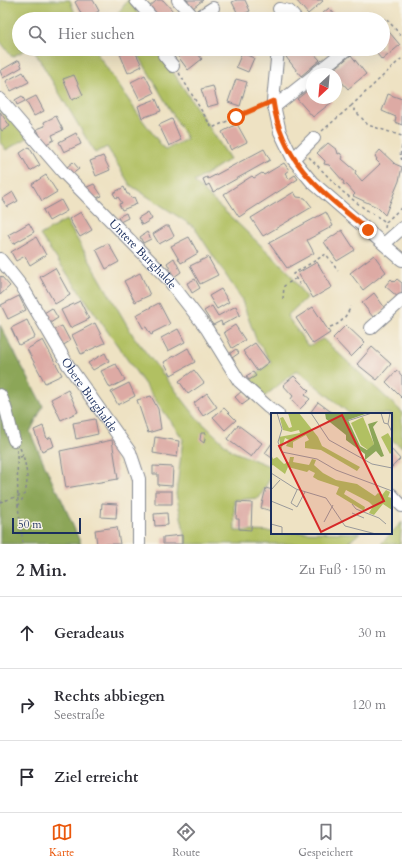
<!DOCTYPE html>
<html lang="de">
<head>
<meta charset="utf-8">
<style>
  :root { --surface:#fff; --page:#f7f7f7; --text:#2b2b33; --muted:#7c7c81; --line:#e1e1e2; --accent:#ea580c }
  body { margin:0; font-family:Cardo,serif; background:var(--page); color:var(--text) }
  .compass { position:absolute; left:306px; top:68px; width:36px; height:36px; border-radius:50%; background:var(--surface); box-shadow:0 4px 16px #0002; rotate:206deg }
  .scale { position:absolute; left:12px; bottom:10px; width:69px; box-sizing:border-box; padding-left:4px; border:2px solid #1b2f5e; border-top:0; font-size:11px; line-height:14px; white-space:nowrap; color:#1b2f5e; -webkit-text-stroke:3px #f7f3e8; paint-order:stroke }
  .stop { position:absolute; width:12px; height:12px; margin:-9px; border:3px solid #ea580c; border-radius:50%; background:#fff }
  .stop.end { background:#ea580c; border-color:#fff; box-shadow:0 1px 4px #0008 }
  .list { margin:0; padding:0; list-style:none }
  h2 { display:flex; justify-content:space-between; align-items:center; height:52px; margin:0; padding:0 16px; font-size:17px }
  h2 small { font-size:13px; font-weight:400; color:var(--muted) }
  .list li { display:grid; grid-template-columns:26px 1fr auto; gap:12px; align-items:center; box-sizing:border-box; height:72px; padding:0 16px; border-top:1px solid var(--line) }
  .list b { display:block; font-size:15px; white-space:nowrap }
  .list p { margin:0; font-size:13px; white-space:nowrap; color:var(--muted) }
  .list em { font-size:13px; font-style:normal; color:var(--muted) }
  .icon { flex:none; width:22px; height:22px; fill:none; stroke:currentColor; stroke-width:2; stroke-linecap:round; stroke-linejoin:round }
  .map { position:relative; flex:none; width:402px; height:544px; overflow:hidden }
  .search { position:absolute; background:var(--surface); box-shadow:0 4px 16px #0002; left:12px; right:12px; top:12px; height:44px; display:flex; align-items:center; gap:10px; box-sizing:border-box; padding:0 14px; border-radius:22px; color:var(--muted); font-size:15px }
  .sheet { height:268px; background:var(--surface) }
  nav { display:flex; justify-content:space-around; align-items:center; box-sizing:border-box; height:56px; border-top:1px solid var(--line); background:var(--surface); font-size:11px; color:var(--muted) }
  nav a { display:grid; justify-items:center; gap:2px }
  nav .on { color:var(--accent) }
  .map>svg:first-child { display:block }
</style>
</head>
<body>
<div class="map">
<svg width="402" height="544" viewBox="0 0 402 544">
  <rect width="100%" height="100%" fill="#f7f3e8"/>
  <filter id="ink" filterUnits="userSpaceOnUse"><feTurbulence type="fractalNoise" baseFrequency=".025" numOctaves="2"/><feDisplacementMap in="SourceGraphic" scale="8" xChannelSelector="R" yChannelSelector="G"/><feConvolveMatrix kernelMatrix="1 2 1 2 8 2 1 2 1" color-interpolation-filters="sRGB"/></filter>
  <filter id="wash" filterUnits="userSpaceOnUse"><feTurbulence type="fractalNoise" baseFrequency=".012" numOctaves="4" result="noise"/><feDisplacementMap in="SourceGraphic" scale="16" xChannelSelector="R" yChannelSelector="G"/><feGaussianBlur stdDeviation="0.9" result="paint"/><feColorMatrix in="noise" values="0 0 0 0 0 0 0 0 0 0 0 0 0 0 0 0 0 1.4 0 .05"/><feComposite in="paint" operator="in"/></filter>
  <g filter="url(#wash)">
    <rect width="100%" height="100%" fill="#eee2c3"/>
    <!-- green -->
    <path fill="#b1c062" stroke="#667860" d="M0,0h70l7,19h-58v30h8l-15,8 -12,-16z
      M128,0h2l11,19h-24l-1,-3z
      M33,49h61l44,65 27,36 22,-11 -52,-90h23l72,110 -36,23 94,89 18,27 -19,18 21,30 15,-7 79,73v35l-11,-7v-26h-41l-53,-44 -33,27 -16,-15 23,-20 -15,-23 -15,-41 -47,-71 -64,-42 -23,-38 -12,6z
      M0,104l29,33 -23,13 -6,-8z
      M66,220l68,117 63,81 35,33 40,16v8l-13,23 -25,2 1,31 125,2 -14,11h-159l-11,-50 7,-55 -143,-204z
      M402,522l-2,22h-19z"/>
    <!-- forest -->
    <path fill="#8ca658" stroke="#546a5b" d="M0,325l43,81 -13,26 26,58 2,1 23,53h-81z"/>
    <g id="blocks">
      <!-- building -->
      <path fill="#ddaaa4" d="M78,0h15l6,11 -15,8 -9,-17z
        M157,0h6l10,11 -9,8h-7l-10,-10z
        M186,0h17l-10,8z
        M237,0h8l5,11 -11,5 -7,-14z
        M296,0h26l1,1 -15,13z
        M329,8l10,11h-23z
        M385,27l15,18 -18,15 -9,-11h10v-21z
        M129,49h5l8,17 -14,7 -8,-19z
        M186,49h8l8,10 -14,11 -11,-15z
        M295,49h15l10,11 -19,16 -15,-19z
        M242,53l12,5 -6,14 -12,-5z
        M351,55l15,19 -18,15 -16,-18z
        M19,60l3,7 -19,11 -3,-7z
        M23,72l6,10 -18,9 -5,-10z
        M74,75l9,20 -11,5 -9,-21z
        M145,75l9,18 -14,7 -9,-18z
        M236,79l11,3 -7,24 -12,-4z
        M213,86l5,18 -11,3 -6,-18z
        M312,87v11h16l4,4 -19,15 -16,-18z
        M388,94l14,5v26l-7,-3 1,-5 -14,-6z
        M22,96l3,5 -8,4 -2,-5z
        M36,96l8,15 -10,5 -8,-15z
        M156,99l5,12 -19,7 -4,-12z
        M0,112l10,14 -8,5 -2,-3z
        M56,116l7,14 -11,5 2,5 -10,5 -7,-16 8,-3 -1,-4z
        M172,119l9,21 -12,6 -10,-21z
        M237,124l10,18 -16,8 -9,-18z
        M76,133l5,11 -17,8 -5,-10z
        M328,143l9,7 1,4 2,-1 3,4 -1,2 14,12 -1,2 7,8 18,-17 -4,-4 1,-1 -2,-3 5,-6 15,14 7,3 -3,14 -14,34 -8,-8 -24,-11 2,-2 -8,-9 -4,-1 1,-2 -15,-17 -5,-1 1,-3 -8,-8z
        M29,147l11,18 -10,6 -10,-18z
        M264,149l6,11 -57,32 -4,-8 -3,2 -3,-7 4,-2 1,2z
        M103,156l7,14 -14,6 -6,-15z
        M73,162l6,7 -7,5 -5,-7z
        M284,163l5,7 -4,3 4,6 6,-4 3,4 -59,38 -15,-23 28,-18 2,2 8,-5 2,2z
        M46,175l11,17 -15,9 -10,-17z
        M94,184l8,12 -9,3 -8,-11z
        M124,187l3,7h2l2,4 3,-1 3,7 -15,6 -3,-6 3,-1 -4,-6 -2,1 -3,-5z
        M13,192l5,9 -11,6 -5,-8z
        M294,192l3,5 8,1 7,9 -49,29 -12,-18z
        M61,200l6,11 -18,10 -6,-11z
        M81,212l11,18 -12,7 -11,-18z
        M148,212l4,7 -10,6 -4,-7z
        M326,212l7,14 -26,14 7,13 -27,15 -18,-25z
        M126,213l2,5 -8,4 -2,-5z
        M29,223l5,9 -21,12 -5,-9z
        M166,226h3l5,10 -15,8 -6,-10z
        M342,230l13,20 -18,11 -13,-19z
        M147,232l4,7 -8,4 -3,-6z
        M36,237l10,18 -16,10 -5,-9 -9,5 -5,-9z
        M189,237l9,16 -17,10 -10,-17z
        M108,243l11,19 -13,7 -10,-20z
        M374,255l12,17 -23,18 -13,-17z
        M208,257l10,18 -18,9 -10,-18z
        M174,258l7,14 -7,5 -7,-14z
        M317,262l15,25 -19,11 -15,-25z
        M55,268l15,27 -15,9 -15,-27z
        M140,273l10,22 -15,7 -11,-21z
        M1,276l9,10 -10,9v-18z
        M195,279l5,9 -8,5 -5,-10z
        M391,279l3,3 3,-3 5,4v12l-3,3 -14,-12z
        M221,289l8,13 -12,7 -8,-13z
        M374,293l11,15 -12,9 -11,-14z
        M19,296l7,14 -18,9 -7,-14z
        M80,301l9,18 -19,9 -9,-18z
        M159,303l11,21 -18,9 1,1 -2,1 -5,-8 -3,1 -7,-13z
        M212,306l6,10 18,-10 4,9 -18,10 -1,-4 -8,4 -9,-14z
        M313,307l17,26 -17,11 -17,-26z
        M52,308l6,10 -8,5 -6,-10z
        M27,320l8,17 -16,8 -8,-17z
        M95,323l10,20 -24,11 -9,-19z
        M235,325l10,15 -13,8 -8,-16z
        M346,325l19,18 -14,14 -18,-19z
        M62,326l8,15 -8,5 -9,-16z
        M178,329l7,13 -17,9 -7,-13z
        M43,340l19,35 -17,8 -18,-34z
        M255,343l14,19 -12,9 -14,-20z
        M372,347l19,17 -14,16 -20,-16z
        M188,348l7,14 -24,13 -7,-13z
        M236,349l3,4 -7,5 -3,-4z
        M105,353l4,8 -16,9 -5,-7z
        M116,364l9,16 -15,8 -9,-17z
        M194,370l10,13 -16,11 -9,-13z
        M397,370l5,6v22l-16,-16z
        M253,372l3,4 -7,4 -3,-4z
        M294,376l15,15 -4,4 5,4 -10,10 -9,-10 2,-3 -10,-11z
        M129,383l6,13 -17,9 -7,-13z
        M68,390l10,22 -17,8 -10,-21z
        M242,391l7,9 -7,5 -7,-8z
        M207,393l10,14 -14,9 -9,-13z
        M151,396l7,13 3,20 -13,4 -11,-33z
        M318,402l16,12h-22l-2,-1z
        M224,408l12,12 -11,10 -12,-13z
        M95,419l3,15 -22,5 -3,-16z
        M238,425l24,18 -11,14 -24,-18z
        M43,426l4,13 4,-2 3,9 -12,5 -8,-21z
        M201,433h5l-2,10 -4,-3z
        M155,437l24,4 -2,16 -24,-4z
        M112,440l6,39 -52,9 -6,-37z
        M272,443v15l-7,-5z
        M391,449l9,10 -9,9z
        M153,466l20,1 -1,19 -14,-1v-11h-5z
        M266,488l6,2v21l-11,-3z
        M155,491h17v13h-17z
        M237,502l15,1 -1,27 -12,-1v-10h-3z
        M102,503l15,1 -1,14 -15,-1z
        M167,513l1,12 -13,1 -1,-12z
        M117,527l3,17h-23l-2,-14z
        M182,535v9h-19v-7z"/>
    </g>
  </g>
  <g filter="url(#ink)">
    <use href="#blocks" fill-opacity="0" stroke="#848890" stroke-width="1"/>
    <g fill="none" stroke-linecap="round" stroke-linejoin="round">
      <defs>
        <g id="minor">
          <path d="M136,0l17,19"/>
          <path d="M178,0l17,19"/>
          <path d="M279,9l10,2 7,8"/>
          <path d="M196,19l17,-11"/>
          <path d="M165,49l-1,6 9,11"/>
          <path d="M278,49l-5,52 7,31 13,27 19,23 90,78"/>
          <path d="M315,74l32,-25"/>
          <path id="s1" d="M0,99l62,72 105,107 40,51 32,52 29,26 10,7"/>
          <path d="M274,107l38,-30"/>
          <path d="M293,159l21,-21"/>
          <path d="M384,244l18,-16"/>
          <path id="s2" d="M0,259l23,29 45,77 62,87 9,27v65"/>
          <path d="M371,328l31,-28"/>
          <path d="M0,395c8,14 9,31 14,45"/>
          <path d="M391,494l11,12"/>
        </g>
      </defs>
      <!-- minor casing -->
      <use href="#minor" stroke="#848890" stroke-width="14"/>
      <!-- path -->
      <path stroke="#848890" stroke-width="1.5" stroke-dasharray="3 3" stroke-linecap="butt" d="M383,21l3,-3 16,19
        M324,49l3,3
        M179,73l33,55 51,-23
        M351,106l51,-48
        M322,131l29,-25 17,19 34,11
        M402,146l-2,10 2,4
        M309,157l34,35 22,17 21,13
        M385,228l1,-6 16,-15
        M300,285l-7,-11 33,-20 12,17
        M283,299l1,-13 12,-8
        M330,327c12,-3 15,-10 21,-20
        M20,448l3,7
        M17,450l1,56 5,38
        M0,502l25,-8
        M18,506c12,-16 10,-32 5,-51l-5,4"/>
      <!-- minor -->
      <use href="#minor" stroke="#fff" stroke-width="12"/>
    </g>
  </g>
  <g fill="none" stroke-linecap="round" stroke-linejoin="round" filter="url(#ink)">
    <!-- route -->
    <path stroke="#ea580c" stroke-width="5" d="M236,117l37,-16c9,63 49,91 95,129"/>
  </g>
  <g text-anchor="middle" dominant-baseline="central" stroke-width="3.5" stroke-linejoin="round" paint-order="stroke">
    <!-- street labels -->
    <g font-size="12" fill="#1b2f5e" stroke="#f7f3e8">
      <text stroke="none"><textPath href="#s1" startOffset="211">Untere Burghalde</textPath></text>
      <text stroke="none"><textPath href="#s2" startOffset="163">Obere Burghalde</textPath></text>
    </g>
  </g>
  <!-- overview -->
  <g transform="translate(271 413)">
    <rect width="121" height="121" fill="#eee2c3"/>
    <path d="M17,0h11l19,24 4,9 38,21 -3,4 -36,-21 -16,-2v-6l4,-2 -3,-5 -13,7v6l-7,-2 3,-6 -4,-2 -4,12 -2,-13 21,-4 -1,-3 -8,2 -8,-2 -3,-12 3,-1 6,11 3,-1zM92,4l11,27 -6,6 -7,-5 -10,-22zM117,20l4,7v12l-2,2 -9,-17zM0,41l2,5 4,-2 7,7 5,-2 1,-5h4l-1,5 16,3 3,-6 4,1 -2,5 9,8 13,7 21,4 18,12 3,-3 4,2 4,-5 4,2 -2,5 4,1v12l-9,-6 -9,11 -5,-2 4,-7 -4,-4 -23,-12 -2,4 21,13 -1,4 -28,-17 3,-7 -21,-7 -5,-3 2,-4 -6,-3 -2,2 -19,-5 -3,7 -12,-9 -2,1z" fill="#b1c062"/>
    <path d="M54,0h43l-20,7 12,26 7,4 7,-6 -6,-20 10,-3 -5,6 11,29 -3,1 -5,-6 -11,9v-6l-19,-14v-5l-20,-16z" fill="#8ca658"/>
    <path fill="none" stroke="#9a9a9b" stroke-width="1" d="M6,0l5,16 -4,13 4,10 35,7 19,11 56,21M40,0l18,27 43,24 20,4M110,0l3,10 4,1M119,0l-2,11 4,8M76,8l25,-8M0,60l25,16 30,9 19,28 31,8M0,77l9,-10M26,77l-6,13 6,4 8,-15M0,88l22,9M81,91l4,5 23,9 7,6M81,100l12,5M53,109l9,-17M0,111l11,3v7"/>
    <path fill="#d62828" fill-opacity="0.15" stroke="#d62828" stroke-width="2" d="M71,2l42,86 -63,31 -42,-86z"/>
    <rect width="121" height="121" fill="none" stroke="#1b2f5e" stroke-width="2"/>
  </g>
</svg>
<svg class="compass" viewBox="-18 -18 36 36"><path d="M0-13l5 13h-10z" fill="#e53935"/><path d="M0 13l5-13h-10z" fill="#7c7c81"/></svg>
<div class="scale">50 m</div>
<div class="stop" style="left:236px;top:117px"></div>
<div class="stop end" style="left:368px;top:230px"></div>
<div class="search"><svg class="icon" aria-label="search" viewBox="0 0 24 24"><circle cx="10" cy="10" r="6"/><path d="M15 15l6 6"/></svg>Hier suchen</div>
</div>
<section class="sheet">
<h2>2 Min.<small>Zu Fuß · 150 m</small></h2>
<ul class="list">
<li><svg class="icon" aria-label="ahead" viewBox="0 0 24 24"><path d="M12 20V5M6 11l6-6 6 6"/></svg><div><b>Geradeaus</b></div><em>30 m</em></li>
<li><svg class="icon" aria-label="right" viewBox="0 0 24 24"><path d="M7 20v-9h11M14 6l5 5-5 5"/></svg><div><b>Rechts abbiegen</b><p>Seestraße</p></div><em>120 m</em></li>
<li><svg class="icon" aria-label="arrive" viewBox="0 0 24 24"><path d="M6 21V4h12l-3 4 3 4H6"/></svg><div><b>Ziel erreicht</b></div></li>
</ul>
</section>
<nav>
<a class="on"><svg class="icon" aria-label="map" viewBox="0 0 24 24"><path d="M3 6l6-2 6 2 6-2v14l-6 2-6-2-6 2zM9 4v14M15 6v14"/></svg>Karte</a>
<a><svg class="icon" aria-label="directions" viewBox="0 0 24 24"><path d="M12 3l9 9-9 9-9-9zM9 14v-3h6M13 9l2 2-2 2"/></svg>Route</a>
<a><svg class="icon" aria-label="saved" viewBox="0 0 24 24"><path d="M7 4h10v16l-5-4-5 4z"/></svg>Gespeichert</a>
</nav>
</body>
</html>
